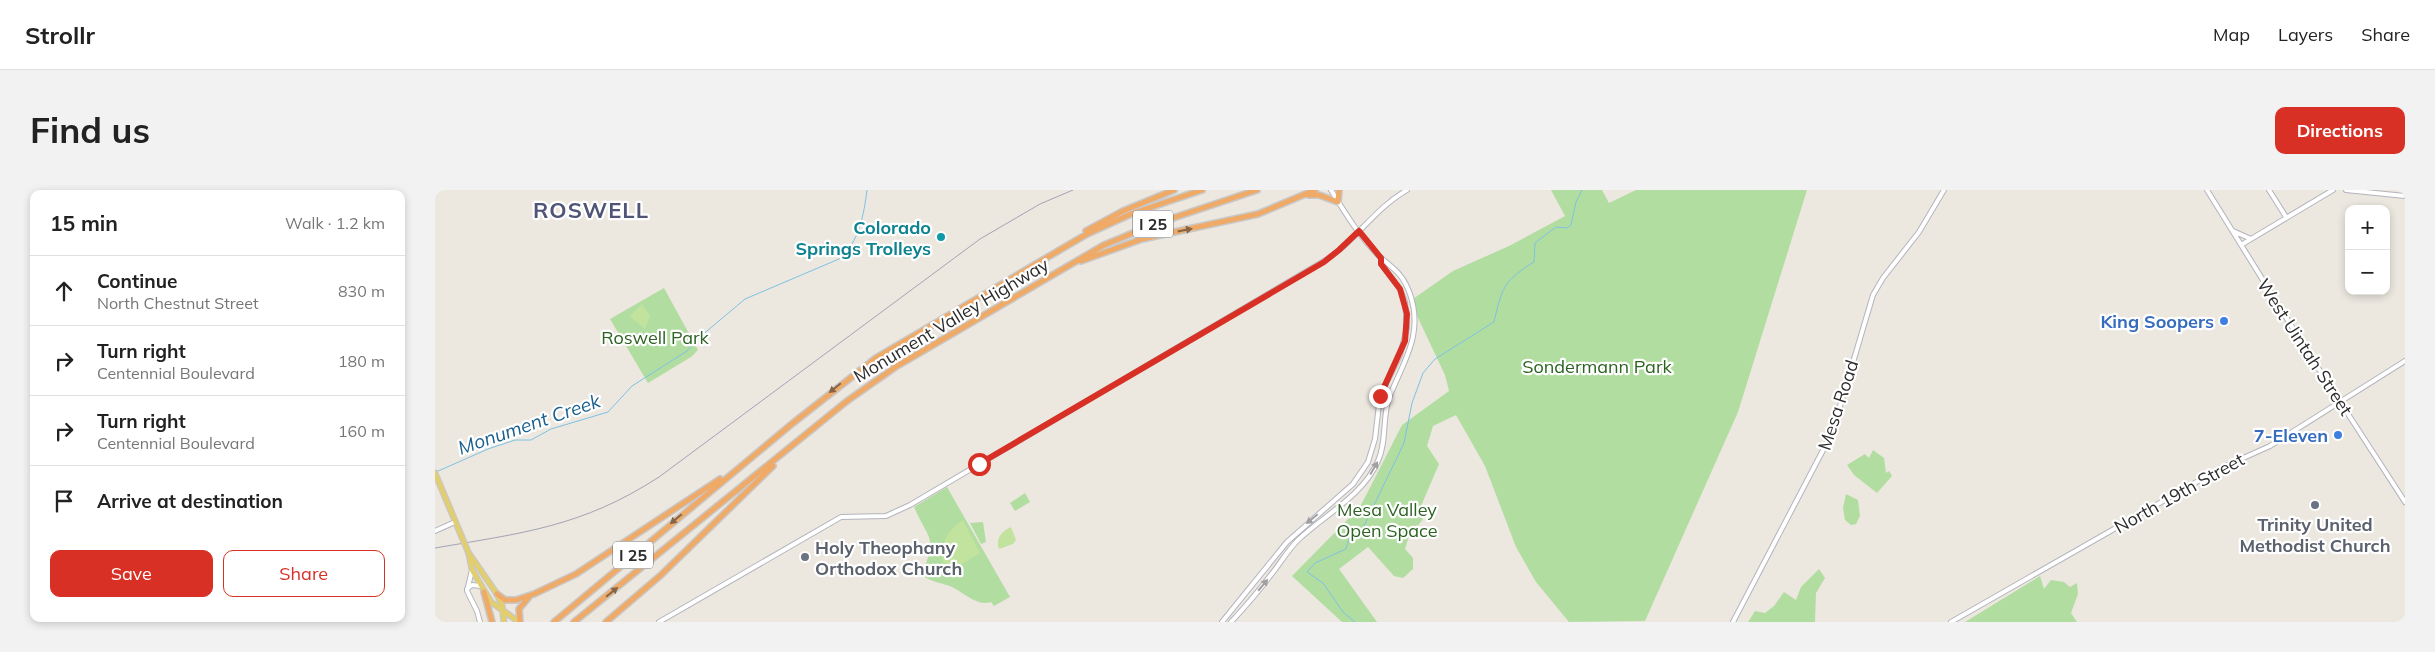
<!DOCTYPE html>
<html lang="en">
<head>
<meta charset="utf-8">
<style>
  :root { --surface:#fff; --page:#f2f2f2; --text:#222; --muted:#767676; --line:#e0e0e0; --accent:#d93025 }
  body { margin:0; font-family:Mulish,sans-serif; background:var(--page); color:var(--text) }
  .controls { position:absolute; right:15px; top:15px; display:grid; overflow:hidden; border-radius:10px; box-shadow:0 2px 8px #0003 }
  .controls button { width:45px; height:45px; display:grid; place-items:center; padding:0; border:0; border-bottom:1px solid var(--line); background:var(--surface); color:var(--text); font:25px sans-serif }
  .stop { position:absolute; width:15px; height:15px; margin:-11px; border:4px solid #d93025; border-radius:50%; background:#fff }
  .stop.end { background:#d93025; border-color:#fff; box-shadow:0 1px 5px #0008 }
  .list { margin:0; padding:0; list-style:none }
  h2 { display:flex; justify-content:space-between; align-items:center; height:65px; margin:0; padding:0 20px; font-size:21px }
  h2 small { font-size:16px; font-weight:400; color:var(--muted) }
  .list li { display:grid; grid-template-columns:32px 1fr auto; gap:15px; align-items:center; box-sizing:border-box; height:70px; padding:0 20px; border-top:1px solid var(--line) }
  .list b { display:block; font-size:19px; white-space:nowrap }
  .list p { margin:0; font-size:16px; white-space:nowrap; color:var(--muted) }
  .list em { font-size:16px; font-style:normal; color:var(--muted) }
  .actions { display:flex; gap:10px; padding:15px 20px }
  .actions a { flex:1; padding:11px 0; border:1px solid var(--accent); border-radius:10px; text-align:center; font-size:18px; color:var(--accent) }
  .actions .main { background:var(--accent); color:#fff }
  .icon { flex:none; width:28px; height:28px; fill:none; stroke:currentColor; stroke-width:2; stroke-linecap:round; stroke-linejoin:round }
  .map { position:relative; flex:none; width:1970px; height:432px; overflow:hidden; border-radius:10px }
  header { display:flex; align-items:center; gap:30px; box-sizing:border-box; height:70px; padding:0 25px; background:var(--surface); border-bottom:1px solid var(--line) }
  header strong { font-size:24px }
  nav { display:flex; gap:28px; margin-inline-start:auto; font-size:18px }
  .intro { display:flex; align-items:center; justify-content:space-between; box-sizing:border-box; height:120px; padding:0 30px }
  h1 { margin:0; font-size:35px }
  .button { padding:12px 22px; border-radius:10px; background:var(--accent); color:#fff; font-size:18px; font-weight:700 }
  main { display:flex; gap:30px; padding:0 30px }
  aside { flex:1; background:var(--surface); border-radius:10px; box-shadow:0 2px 8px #0003 }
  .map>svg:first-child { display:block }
</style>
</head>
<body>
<header>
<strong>Strollr</strong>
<nav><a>Map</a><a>Layers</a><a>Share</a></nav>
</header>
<div class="intro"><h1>Find us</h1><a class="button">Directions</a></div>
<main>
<aside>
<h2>15 min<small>Walk · 1.2 km</small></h2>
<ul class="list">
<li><svg class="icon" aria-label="ahead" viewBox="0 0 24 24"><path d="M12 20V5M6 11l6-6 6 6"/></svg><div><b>Continue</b><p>North Chestnut Street</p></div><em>830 m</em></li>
<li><svg class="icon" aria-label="right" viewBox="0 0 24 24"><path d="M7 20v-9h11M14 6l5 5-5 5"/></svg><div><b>Turn right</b><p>Centennial Boulevard</p></div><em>180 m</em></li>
<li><svg class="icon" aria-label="right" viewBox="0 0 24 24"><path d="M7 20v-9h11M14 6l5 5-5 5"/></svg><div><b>Turn right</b><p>Centennial Boulevard</p></div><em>160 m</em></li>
<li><svg class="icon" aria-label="arrive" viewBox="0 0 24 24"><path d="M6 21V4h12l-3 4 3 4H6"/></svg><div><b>Arrive at destination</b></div></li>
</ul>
<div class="actions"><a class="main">Save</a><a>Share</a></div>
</aside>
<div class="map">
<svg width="1970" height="432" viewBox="0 0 1970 432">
  <rect width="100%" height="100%" fill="#ece7df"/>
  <!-- green -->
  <path fill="#b2dda1" d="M1116,0h51l7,13 27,-13h171l-69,222 -93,209 -76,1 -33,-40 -20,-35 -31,-81 -29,-51 -23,11 -6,20 12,18 -21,49 5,6 -15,20 -3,10 8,9v11l-10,9 -9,-2 -26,-29 -29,22 38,53h-35l-50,-46 68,-69 42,-82 47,-34 -4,-16 -35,-74 43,-30 56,-25 56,-30z
    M229,98l34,62 -7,7 -43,26 -38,-64z
    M1438,260l11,8 2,15 3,-2 3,5 -15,17 -23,-18 -7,-10 18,-11 4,4z
    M512,297l63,110 -16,9 -3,-4c-14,5 -28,-10 -39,-15 -9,-4 -22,-5 -30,-12 15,-41 8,-32 -8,-68z
    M590,303l5,9 -15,9 -5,-8z
    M1411,304l12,6 2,16 -4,8 -5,1 -6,-5 -2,-12z
    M548,332l3,20 -5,2 -11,-21z
    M1384,379l6,9 -9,15 -1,29h-67l7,-11 10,2 9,-7 10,-14 12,8 5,-13z
    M1605,386l4,13 7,-9 13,2 6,5 7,-4 1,11 -7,19 6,9h-112z"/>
  <!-- pitch -->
  <path fill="#c2e39e" d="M207,114l8,12 -5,13 -15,-13z
    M528,330l17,33 -33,20c-11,-20 -3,-41 16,-53z
    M576,337l5,13 -3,4 -14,5c-4,-10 3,-18 12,-22z"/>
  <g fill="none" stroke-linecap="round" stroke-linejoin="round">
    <!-- stream -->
    <path stroke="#7dc2e3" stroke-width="1" d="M1,282l52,-23 27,-9h16l20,-11 57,-17 24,-26 55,-35 14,-15 44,-37 94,-40c20,-16 25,-45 28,-69
      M920,432l-12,-10 -20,-29 -16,-11 8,-9 31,-14 3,-10 11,-5 44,-91 8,-40 11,-30 12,-14 59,-37c8,-34 9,-41 40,-60l1,-19 21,-16 11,1 4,-3 5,-23 6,-12"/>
    <defs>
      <path id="secondary" d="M1772,0l95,153 103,159
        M1834,0l17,27
        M1911,0l59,6
        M1798,41l18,8
        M1806,55l92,-55
        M0,341l20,-9
        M37,380l-5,21 10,20 3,11
        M32,399l5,-4 9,1
        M224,432l182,-105 45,-1 24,-11 414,-244c31,-19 50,-52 83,-71
        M787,432l65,-80 66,-58 15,-22 7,-23 5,-43 20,-41 7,-27 -2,-26 -5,-13 -19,-25v-6
        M796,432c14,-15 27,-30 39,-46 10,-12 17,-25 28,-36 26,-25 65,-44 80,-79 9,-20 4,-42 11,-63 14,-36 35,-63 21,-104 -7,-20 -15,-24 -30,-37 -19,-18 -35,-44 -49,-67
        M1298,432l99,-189 41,-138 10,-17 36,-46 25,-42
        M1516,432l270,-154 49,-22 135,-85"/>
      <path id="primary" d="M0,283l26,62
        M34,364l3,16 19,32 28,20
        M35,365l27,39 5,11 2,17"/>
      <path id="highway" d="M874,5h10l19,7 1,-12
        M651,41l37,-20 51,-21
        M646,71l61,-22 116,-25 57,-24
        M49,402l8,30
        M62,404l8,6h11l18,-6 42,-20 144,-95
        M85,432l-1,-13 10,-12
        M119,432l239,-199 83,-65 211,-124 44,-20 71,-24
        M139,432l273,-221 50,-35 207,-121 51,-21 102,-34
        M171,432l55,-47 112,-109"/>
    </defs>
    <!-- secondary casing -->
    <use href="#secondary" stroke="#b3b4be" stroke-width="6"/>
    <!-- primary casing -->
    <use href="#primary" stroke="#c8c8c8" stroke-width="7"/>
    <!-- highway casing -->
    <use href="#highway" stroke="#c8c8c8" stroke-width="8"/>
    <!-- secondary -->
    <use href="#secondary" stroke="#fff" stroke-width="4"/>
    <!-- primary -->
    <use href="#primary" stroke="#e3ce6d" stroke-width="4.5"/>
    <!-- highway -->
    <use href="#highway" stroke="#efaa68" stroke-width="5"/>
    <!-- rail -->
    <path stroke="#a2a4b4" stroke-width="1" d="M0,358c87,-15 147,-21 224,-71l321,-238 60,-35 33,-14"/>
    <defs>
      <path id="primary-bridge" d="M26,345l8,19"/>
    </defs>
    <!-- primary-bridge casing -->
    <use href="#primary-bridge" stroke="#c8c8c8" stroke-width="7" stroke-linecap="butt"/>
    <!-- primary-bridge -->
    <use href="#primary-bridge" stroke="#e3ce6d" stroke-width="4.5"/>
  </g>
  <!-- one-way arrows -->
  <defs><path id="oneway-solid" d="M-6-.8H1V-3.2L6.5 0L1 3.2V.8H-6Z" transform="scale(1.25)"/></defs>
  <g fill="#846547">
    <use href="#oneway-solid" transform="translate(750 40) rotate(-11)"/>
    <use href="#oneway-solid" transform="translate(400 198) rotate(141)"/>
    <use href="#oneway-solid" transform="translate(241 329) rotate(140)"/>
    <use href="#oneway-solid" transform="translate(177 402) rotate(-39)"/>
  </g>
  <g fill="#a0a0a0">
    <use href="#oneway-solid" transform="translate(939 278) rotate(-60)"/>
    <use href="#oneway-solid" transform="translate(877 329) rotate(140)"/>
    <use href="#oneway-solid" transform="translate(828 395) rotate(-50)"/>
  </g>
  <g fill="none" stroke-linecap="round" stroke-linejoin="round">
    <!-- route -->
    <path stroke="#d93025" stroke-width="6" d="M544,274l345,-202 15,-12 20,-19 22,27v6l19,25 7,25 -2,27 -25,55"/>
  </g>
  <!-- markers -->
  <circle fill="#0f9aa8" stroke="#fff" stroke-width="2" cx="506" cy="47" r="5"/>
  <g fill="#3f7fe0" stroke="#fff" stroke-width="2">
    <circle cx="1789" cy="131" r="5"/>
    <circle cx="1903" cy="245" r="5"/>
  </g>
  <g fill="#6b7280" stroke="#fff" stroke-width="2">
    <circle cx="1880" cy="315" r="5"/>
    <circle cx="370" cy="367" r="5"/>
  </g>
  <g text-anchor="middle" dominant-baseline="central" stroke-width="4.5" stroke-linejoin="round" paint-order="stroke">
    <!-- shield labels -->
    <g fill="#fff" stroke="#6b6b6b" stroke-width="1">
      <rect x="698" y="20.5" width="40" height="27" rx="4"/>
      <rect x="178" y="351.5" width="40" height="27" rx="4"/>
    </g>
    <g font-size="16" font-weight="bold" fill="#2c2c2c">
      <text x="718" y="34">I 25</text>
      <text x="198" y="365">I 25</text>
    </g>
    <!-- culture labels -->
    <g font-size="18" font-weight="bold" fill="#0d838f" stroke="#fff" text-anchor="end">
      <text x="496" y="37">Colorado<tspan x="496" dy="21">Springs Trolleys</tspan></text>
    </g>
    <!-- street labels -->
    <g font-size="18" fill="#2c2c2c" stroke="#fff">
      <text transform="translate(516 130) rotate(-31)">Monument Valley Highway</text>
      <text transform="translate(1870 157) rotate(57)">West Uintah Street</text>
      <text transform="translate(1403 215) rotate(-72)">Mesa Road</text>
      <text transform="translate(1744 303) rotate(-29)">North 19th Street</text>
    </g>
    <!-- shop labels -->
    <g font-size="18" font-weight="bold" fill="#366cbe" stroke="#fff" text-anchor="end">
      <text x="1779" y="131">King Soopers</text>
      <text x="1893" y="245">7-Eleven</text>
    </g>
    <!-- park labels -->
    <g font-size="18" fill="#2c6222" stroke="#fff">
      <text x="220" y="147">Roswell Park</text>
      <text x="1162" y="176">Sondermann Park</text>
      <text x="952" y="319">Mesa Valley<tspan x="952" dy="21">Open Space</tspan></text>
    </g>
    <!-- worship labels -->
    <g font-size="18" font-weight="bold" fill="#5b616d" stroke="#fff">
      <text x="1880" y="334">Trinity United<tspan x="1880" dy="21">Methodist Church</tspan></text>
      <text x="380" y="357" text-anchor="start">Holy Theophany<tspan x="380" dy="21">Orthodox Church</tspan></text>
    </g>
    <!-- water labels -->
    <g font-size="19" font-style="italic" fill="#1b6190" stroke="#fff">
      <text transform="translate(94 234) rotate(-19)">Monument Creek</text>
    </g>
    <!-- district labels -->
    <g font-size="22" font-weight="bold" letter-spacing="1" fill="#505578" stroke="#fff">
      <text x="156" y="20">ROSWELL</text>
    </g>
  </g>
</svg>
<div class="controls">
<button>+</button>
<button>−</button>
</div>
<div class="stop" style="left:544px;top:274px"></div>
<div class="stop end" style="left:945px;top:206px"></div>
</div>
</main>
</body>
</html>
